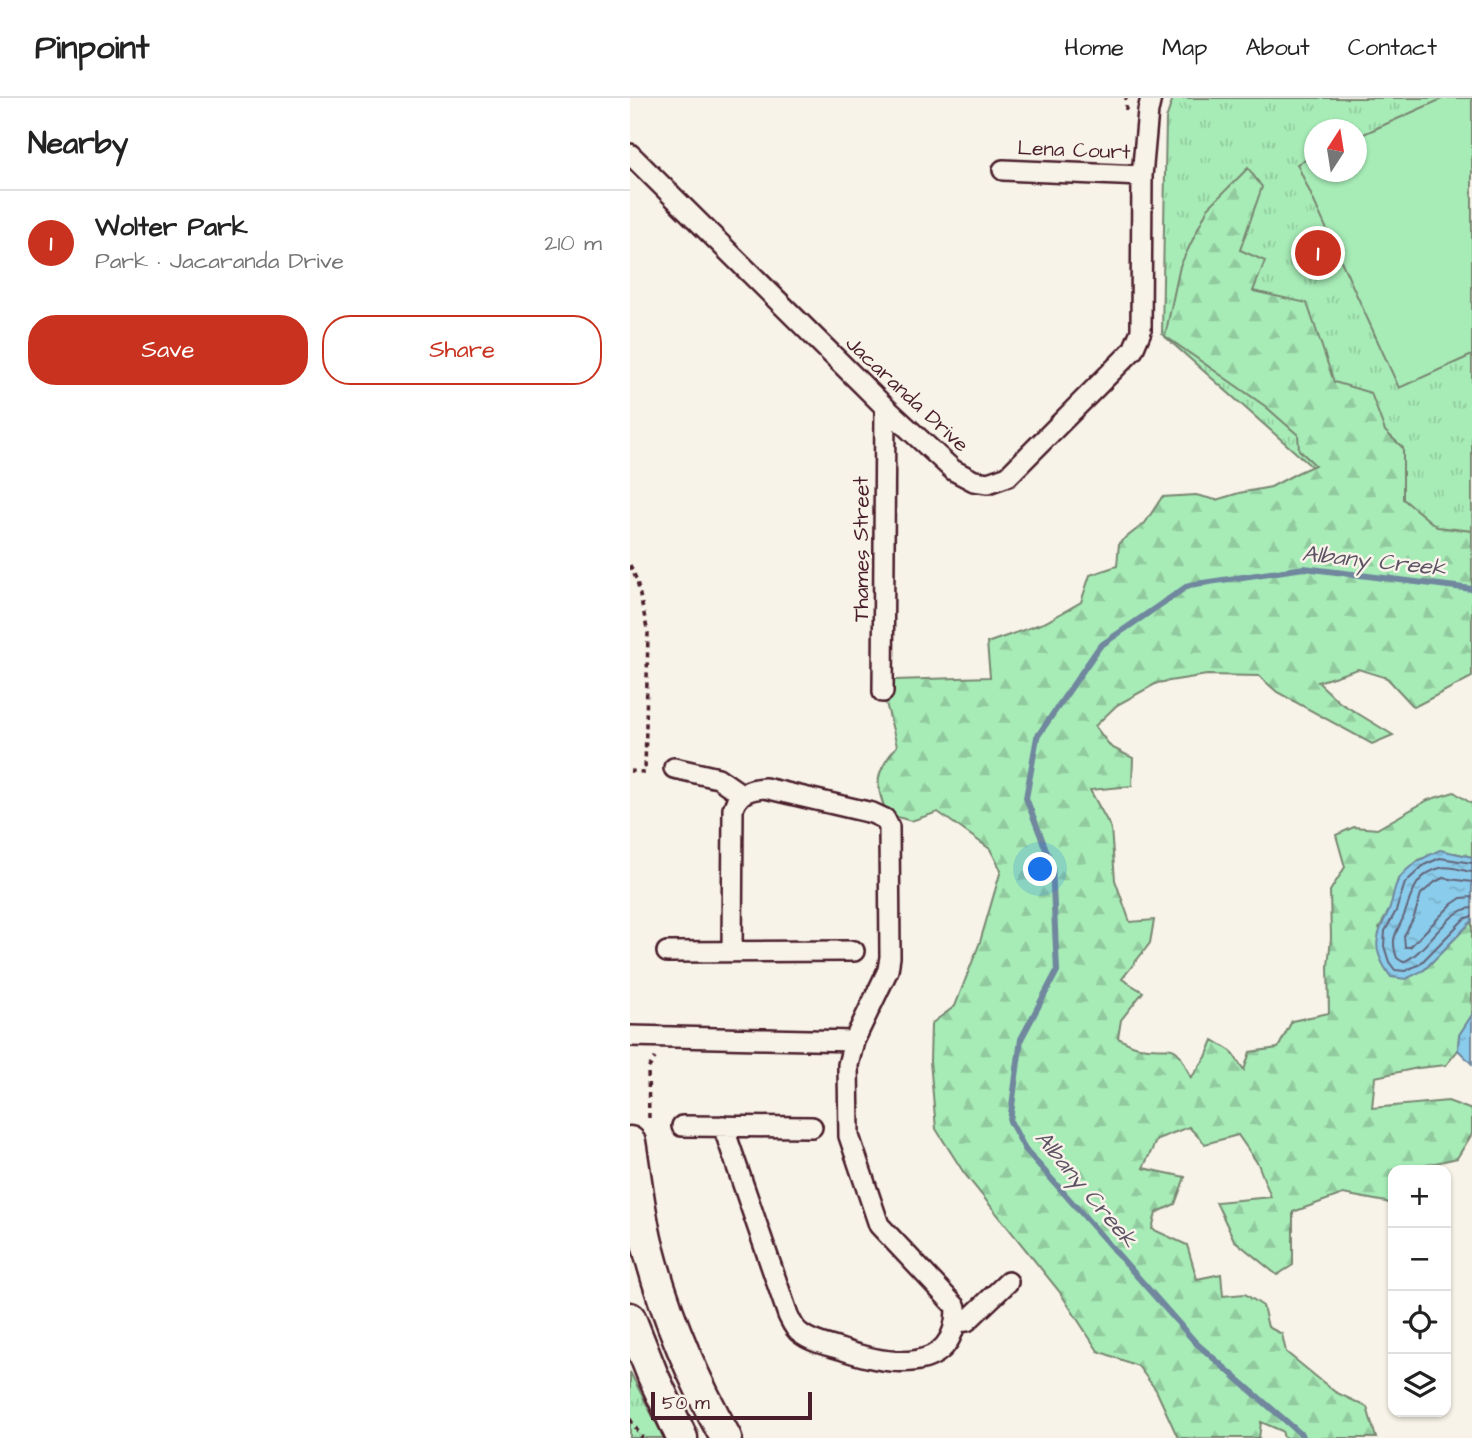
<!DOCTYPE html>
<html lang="en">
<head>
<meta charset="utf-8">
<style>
  :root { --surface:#fff; --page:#f2f2f2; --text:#222; --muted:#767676; --line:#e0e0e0; --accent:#c8321e }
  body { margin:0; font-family:"Architects Daughter",sans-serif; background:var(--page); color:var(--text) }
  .controls { position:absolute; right:21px; bottom:21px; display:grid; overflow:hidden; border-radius:14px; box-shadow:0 2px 5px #0004 }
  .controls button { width:63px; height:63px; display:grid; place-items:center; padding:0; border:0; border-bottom:2px solid var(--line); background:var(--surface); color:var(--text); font:35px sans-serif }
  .compass { position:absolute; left:674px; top:21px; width:63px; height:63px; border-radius:50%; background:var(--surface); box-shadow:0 2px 5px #0004; rotate:12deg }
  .scale { position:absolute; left:21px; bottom:18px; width:161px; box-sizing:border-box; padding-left:7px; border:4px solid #4a1f2b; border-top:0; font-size:19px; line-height:24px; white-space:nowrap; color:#4a1f2b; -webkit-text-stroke:5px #f7f3e8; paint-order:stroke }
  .you { position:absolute; left:411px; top:772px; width:24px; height:24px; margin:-18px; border:5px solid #fff; border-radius:50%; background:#1a73e8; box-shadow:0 0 0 10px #1a73e833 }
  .badge { display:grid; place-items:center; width:46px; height:46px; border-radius:50%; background:var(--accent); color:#fff; font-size:23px; font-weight:700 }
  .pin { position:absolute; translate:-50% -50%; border:4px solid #fff; box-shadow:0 2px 7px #0006 }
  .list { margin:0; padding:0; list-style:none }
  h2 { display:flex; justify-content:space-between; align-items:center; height:91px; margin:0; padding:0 28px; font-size:30px }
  h2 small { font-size:23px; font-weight:400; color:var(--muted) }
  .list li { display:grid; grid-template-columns:46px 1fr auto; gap:21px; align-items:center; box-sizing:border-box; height:105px; padding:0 28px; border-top:2px solid var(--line) }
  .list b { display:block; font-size:26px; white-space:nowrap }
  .list p { margin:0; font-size:23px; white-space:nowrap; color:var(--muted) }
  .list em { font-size:23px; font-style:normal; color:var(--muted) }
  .actions { display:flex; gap:14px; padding:21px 28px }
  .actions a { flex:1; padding:16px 0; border:2px solid var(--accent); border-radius:28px; text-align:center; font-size:24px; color:var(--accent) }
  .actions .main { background:var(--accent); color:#fff }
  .icon { flex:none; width:38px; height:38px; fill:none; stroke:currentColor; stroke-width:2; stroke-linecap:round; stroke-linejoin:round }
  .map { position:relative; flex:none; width:842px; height:1340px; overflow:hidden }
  header { display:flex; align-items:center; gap:42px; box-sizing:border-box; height:98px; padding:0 35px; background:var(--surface); border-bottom:2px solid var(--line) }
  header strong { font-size:33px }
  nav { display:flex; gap:38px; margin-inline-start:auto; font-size:24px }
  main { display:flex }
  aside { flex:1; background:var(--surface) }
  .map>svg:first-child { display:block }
</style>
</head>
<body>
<header>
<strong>Pinpoint</strong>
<nav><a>Home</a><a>Map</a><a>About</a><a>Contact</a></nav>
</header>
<main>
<aside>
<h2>Nearby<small></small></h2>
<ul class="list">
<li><span class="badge">1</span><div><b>Wolter Park</b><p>Park · Jacaranda Drive</p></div><em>210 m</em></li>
</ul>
<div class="actions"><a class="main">Save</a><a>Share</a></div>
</aside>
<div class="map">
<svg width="842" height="1340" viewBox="0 0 842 1340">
  <defs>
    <pattern id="grass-tufts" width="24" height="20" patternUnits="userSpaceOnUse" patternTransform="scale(1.75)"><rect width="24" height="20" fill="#a7ecb7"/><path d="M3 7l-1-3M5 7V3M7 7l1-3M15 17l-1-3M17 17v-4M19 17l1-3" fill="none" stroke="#91ca9e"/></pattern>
    <pattern id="forest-firs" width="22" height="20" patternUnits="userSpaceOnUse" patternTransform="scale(1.75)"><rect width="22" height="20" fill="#a7ecb7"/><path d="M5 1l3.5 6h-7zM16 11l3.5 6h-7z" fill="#91ca9e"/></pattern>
    <pattern id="water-ripples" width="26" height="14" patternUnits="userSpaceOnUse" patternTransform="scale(1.75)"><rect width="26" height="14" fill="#8acceb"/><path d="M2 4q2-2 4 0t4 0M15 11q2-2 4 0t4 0" fill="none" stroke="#79afca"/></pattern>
  </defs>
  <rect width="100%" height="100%" fill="#f7f3e8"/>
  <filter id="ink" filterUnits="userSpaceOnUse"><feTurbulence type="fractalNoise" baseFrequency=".0143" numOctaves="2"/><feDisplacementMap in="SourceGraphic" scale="14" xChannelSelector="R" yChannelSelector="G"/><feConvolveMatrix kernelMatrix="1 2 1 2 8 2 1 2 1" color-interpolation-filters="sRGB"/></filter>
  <g filter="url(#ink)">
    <!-- grass -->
    <path fill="url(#grass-tufts)" stroke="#788671" stroke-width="2" fill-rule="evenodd" d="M543,0h299v456l-151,-79 -159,-141 4,-215zM684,32h42v42h-42z
      M0,1274l34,66h-34z"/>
    <!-- forest -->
    <path fill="url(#forest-firs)" stroke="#788671" stroke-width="2" d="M618,70l14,19 -22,63 25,11 -12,30 54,12 27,79 37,11 14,38 18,17v51l34,28 35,4v146l-58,30 -27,-29 -29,-9 -40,13 21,20 54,33 -21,9 -95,-52 -18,-16 -52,-1 -50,8 -40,22 -22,21 16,21 22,11 -1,28 -42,4 21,38 4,52 15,42 24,-2 -4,23 -28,36 21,13 -22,28 -3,18c6,3 14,8 21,9 37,6 34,-11 52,31l15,-21 7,-17 18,11 13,19 6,-18 28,-4 14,-27 37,-8 -1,-47 3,-28 -1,-47 15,-24 -9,-32 18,-8 23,2 51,-29 26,-8 18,12v53l-17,-4 -35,6 -22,20 -8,30 -11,19 45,42 48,-49v94l-13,20 -1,15 -12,15 -28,3 -43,9 -3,31 76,-7 24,9v24l-15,24 -43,10v2h-21v35l-7,-3 -43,-8 -50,18v53l-16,10 -43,-35 -18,-38 55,-5 -13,-33 -20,-29 -33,9 -16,-17 -32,12 -14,29 42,9 -10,27 -19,9 -4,16 35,16 10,34 24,-5 2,22 22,-2 18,12 5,21 14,7 4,18 49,40 32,15 9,31h-92l-2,-7 -21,-9 -2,16h-81l-22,-48 -18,-24 -40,-15 -39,-60 -95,-118 -28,-44 -6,-68 1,-37 24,-18 25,-64 21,-72 -11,-21 -52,-37 -27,9 -24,-7c-13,-32 -12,-41 10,-68l-12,-47 3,-12 7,-7 95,-3 -3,-34 59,-21 35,-20 9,-27 27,-9 2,-23 26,-20 17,-26 34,-2 20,5 23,-7 32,-6 26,-14 18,-8 -16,-15 -1,-15 -33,-29 -100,-70 15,-70 28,-58z"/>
    <!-- pitch -->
    <path fill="#a7ecb7" stroke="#788671" stroke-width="2" d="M814,0h28v257l-73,33 -102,-224 17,-8v16h42l1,-35z"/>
    <!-- water -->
    <path fill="url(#water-ripples)" stroke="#70879e" stroke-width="2" d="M810,752l32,7v64l-48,49 -18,9 -15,-2c-20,-28 -16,-38 -2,-67 4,-9 4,-23 10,-31 9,-14 26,-22 41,-29z
      M842,917v49l-14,-14 1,-15z"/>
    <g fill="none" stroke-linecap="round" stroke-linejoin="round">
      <!-- shore -->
      <path stroke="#646478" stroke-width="2" d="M842,765l-32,-5 -16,7 -19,18 -9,28 -11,20 -1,15 5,16 6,8 10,1 15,-7 44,-45 8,-3
        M842,774c-10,-1 -22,-7 -32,-4 -24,6 -28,25 -35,45 -7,20 -16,22 -8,45l6,4c25,-10 43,-53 69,-54
        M842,784l-29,-4 -8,4 -14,12 -7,23 -10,19 1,11h5l42,-43 9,-6 11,-1"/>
      <!-- stream -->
      <path stroke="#70879e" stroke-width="6" d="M673,1340l-1,-3 -106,-92 -171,-194 -15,-28 11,-82 36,-68 -5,-106 -26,-67 11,-61 63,-91 89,-61 115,-17 168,21"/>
      <defs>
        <path id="minor" d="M0,56l255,253 68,63 21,11 14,2 20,-7 125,-126 8,-19 1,-155 6,-65 3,-13
          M373,72l139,6
          M253,594l2,-285
          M44,670l44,10 23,16
          M37,854l187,-1
          M0,938l224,5
          M52,1028l130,1
          M93,1028l65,189c3,6 6,14 12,18 11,9 27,12 40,16 46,16 117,29 116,-42l-77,-82 -30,-89 -1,-71 6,-24 34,-71 2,-13 -1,-130 -4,-8 -13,-6 -107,-25c-16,1 -27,5 -32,21l-1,143
          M326,1224l11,-1 41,-39"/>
        <path id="primary" d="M0,1044c6,34 9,68 17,101 17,68 45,134 79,195
          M0,1220l23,58 29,62"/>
      </defs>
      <!-- minor casing -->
      <use href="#minor" stroke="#4a1f2b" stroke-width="24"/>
      <!-- primary casing -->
      <use href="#primary" stroke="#4a1f2b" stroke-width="35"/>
      <!-- path -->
      <path stroke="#4a1f2b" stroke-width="3.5" stroke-dasharray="5 5" stroke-linecap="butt" d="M496,12v-12
        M0,467l7,16 11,52 -3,139 -15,-1
        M19,1020l-1,-49 7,-11
        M0,1321l12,19"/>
      <!-- minor -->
      <use href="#minor" stroke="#f7f3e8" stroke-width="19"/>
      <!-- primary -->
      <use href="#primary" stroke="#f7f3e8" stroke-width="30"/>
    </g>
  </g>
  <g text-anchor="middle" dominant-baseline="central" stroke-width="5" stroke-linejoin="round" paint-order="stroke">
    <!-- street labels -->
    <g font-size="21" fill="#4a1f2b" stroke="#f7f3e8">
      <text transform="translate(444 52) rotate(2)">Lena Court</text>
      <text transform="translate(277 296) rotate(43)">Jacaranda Drive</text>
      <text transform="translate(231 451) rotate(-90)">Thames Street</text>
    </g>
    <!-- water labels -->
    <g font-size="23" font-style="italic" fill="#5d5365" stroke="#f7f3e8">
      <text transform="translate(744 463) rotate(6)">Albany Creek</text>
      <text transform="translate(456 1091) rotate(50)">Albany Creek</text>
    </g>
  </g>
</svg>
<div class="controls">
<button>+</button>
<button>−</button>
<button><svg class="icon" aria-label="locate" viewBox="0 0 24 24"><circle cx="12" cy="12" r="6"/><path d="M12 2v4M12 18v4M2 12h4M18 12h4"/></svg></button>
<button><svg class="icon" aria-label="layers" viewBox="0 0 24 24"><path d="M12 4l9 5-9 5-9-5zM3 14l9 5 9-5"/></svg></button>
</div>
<svg class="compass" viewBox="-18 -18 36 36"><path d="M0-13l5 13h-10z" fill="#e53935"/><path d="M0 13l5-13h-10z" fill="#767676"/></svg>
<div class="scale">50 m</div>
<div class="you"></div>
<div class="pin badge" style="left:688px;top:155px">1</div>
</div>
</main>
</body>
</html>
